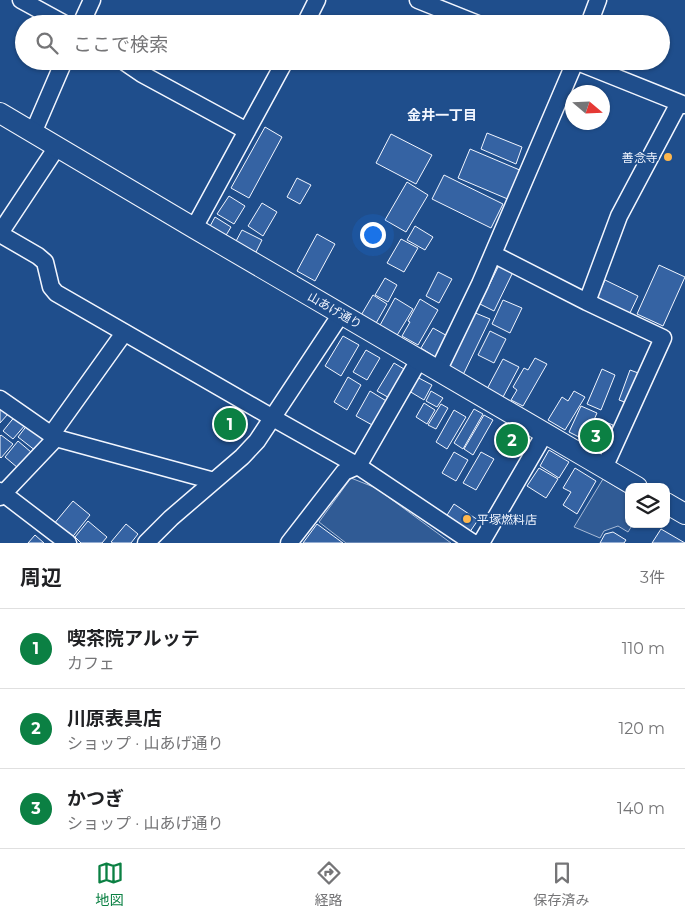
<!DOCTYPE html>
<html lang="ja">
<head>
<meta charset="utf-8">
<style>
  :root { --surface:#fff; --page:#f2f2f2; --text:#202124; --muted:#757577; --line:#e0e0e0; --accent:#0b8043 }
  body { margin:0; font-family:Montserrat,"Noto Sans JP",sans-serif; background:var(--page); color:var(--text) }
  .controls { position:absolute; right:15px; bottom:15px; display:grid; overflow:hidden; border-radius:10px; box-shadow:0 1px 4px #0004 }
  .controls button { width:45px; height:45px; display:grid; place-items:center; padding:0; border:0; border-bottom:1px solid var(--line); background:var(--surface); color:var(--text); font:25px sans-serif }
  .compass { position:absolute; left:565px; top:85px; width:45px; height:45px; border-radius:50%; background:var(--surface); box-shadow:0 1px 4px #0004; rotate:109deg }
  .you { position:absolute; left:372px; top:234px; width:18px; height:18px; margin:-12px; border:4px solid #fff; border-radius:50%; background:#1a73e8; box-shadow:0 0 0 8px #1a73e833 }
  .badge { display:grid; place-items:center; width:32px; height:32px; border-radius:50%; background:var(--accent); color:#fff; font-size:16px; font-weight:700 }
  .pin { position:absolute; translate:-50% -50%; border:2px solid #fff; box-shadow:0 1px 5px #0006 }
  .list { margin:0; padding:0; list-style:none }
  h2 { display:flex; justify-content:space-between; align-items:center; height:65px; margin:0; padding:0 20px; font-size:21px }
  h2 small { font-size:16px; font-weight:400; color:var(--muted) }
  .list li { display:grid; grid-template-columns:32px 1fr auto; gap:15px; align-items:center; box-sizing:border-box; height:80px; padding:0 20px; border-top:1px solid var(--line) }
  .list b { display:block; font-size:19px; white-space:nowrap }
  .list p { margin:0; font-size:16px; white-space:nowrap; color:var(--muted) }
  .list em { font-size:16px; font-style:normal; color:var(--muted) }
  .icon { flex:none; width:28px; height:28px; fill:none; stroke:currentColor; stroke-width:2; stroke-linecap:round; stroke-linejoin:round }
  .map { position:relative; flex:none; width:685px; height:543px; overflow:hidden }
  .search { position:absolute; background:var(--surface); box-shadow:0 1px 4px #0004; left:15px; right:15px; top:15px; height:55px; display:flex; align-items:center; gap:12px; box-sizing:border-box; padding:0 18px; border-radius:28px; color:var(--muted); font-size:19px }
  .sheet { height:305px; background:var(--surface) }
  nav { display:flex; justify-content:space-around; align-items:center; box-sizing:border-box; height:70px; border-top:1px solid var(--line); background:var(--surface); font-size:14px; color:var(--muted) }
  nav a { display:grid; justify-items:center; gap:2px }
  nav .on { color:var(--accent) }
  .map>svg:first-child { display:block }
</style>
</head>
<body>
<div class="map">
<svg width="685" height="543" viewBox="0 0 685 543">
  <rect width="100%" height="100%" fill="#1f4e8c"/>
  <!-- built -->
  <path fill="#305b95" stroke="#a8bbd7" d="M351,478l25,10 75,55h-105l-27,-21z
    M603,479l26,16v29h4l-5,8 -10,-6 -14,5 -4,7 -26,-11z"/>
  <!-- building -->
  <path fill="#3563a3" stroke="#f2f6ff" d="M108,17l13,7h-17z
    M265,127l17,10 -33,61 -18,-10z
    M487,133l35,14 -6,17 -35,-15z
    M391,134l41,21 -16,29 -40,-21z
    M470,149l52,22 -12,29 -52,-22z
    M444,175l59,29 -12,24 -59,-29z
    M297,178l14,7 -11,19 -13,-7z
    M407,182l21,13 -22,37 -21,-12z
    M229,196l16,10 -11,18 -17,-10z
    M262,203l15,9 -14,24 -15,-10z
    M215,217l16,10 -6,10 -16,-9z
    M415,226l18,11 -8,13 -18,-10z
    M242,230l20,10 -7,14 -20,-11z
    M317,234l18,10 -20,37 -18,-10z
    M401,239l17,9 -14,24 -17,-9z
    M499,265l14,7 -19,39 -14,-7z
    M659,265l26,12 -22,49 -26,-12z
    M438,272l14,7 -13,24 -13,-7z
    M385,278l12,7 -9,17 -13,-7z
    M605,280l33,16 -9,19 -33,-16z
    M373,295l14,9 -12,21 -15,-8z
    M395,298l18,11 -17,28 -17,-10z
    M420,299l18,11 -20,35 -16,-9 8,-14 -2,-1z
    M503,300l19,8 -12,25 -18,-9z
    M473,312l17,7 -27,56 -16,-8z
    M433,328l18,10 -12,21 -18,-11z
    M490,331l16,8 -12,24 -16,-8z
    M343,336l16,9 -18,31 -16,-10z
    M366,350l14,8 -13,22 -14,-8z
    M535,358l12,6 -24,42 -12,-6 6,-10 -4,-3 11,-19 4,2z
    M503,359l16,8 -16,30 -16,-8z
    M394,363l15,9 -16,28 -16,-9z
    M602,369l13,6 -14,35 -14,-6z
    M630,370l11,4 -11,30 -11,-4z
    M348,377l13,8 -14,25 -13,-8z
    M417,377l15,8 -8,15 -15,-9z
    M370,391l18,11 -14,24 -18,-10z
    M431,391l12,7 -6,9 -11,-6z
    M574,391l11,6 -20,33 -17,-10 14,-23 6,4z
    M424,403l11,7 -8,14 -11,-7z
    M441,404l7,4 -12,21 -8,-4z
    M581,406l16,7 -12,27 -16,-8z
    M0,407l8,7 -8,9z
    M474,409l9,5 -20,35 -9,-6z
    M454,410l12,7 -19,32 -11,-7z
    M16,415l10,9 -13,15 -10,-8z
    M484,415l9,5 -20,35 -9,-6z
    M598,419l15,6 -8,20 -15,-6z
    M28,424l18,15 -10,12 -18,-14z
    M1,435l12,9 -12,14 -1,-1v-21z
    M18,441l13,11 -13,16 -13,-11z
    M549,450l20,12 -10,16 -19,-12z
    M454,452l14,8 -12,21 -14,-8z
    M481,452l13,7 -18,31 -13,-7z
    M539,468l19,11 -12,19 -19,-12z
    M575,468l21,13 -19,33 -14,-9 8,-13 -8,-4z
    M73,501l17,14 -20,25 -17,-15z
    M454,504l24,16 -11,16 -23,-16z
    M88,521l19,16 -5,6h-21l-6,-6z
    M126,524l12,10 -7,9h-18l-2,-1z
    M317,524l26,19h-40z
    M661,529l24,14h-33z
    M613,532l13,8 -2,3h-24l5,-9z
    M35,535l9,8h-16z"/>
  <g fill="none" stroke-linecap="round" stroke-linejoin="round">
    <defs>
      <path id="minor" d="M21,0l44,24
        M418,0l60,24
        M81,24l11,-24
        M305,24l12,-24
        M589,24l9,-24
        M123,61l19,13 105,57
        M575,61l110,44
        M33,133l31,-72
        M194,228l91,-167
        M0,233l57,-86
        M0,234l38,22 7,6 6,25 5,6 217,125 85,48 61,-106
        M493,254l94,48 32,-86 60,-113
        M587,302l76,36 -59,130
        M438,371l42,-87 95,-222 -1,-1
        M0,399l56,39 158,43
        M51,435l73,-102
        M0,491l68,52
        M0,497l56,-59
        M146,543l25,-25 71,-61 15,-16 84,-127
        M289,543l55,-71 14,-6 115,77
        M481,543l64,-110"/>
      <path id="major" d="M0,113l194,115 443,259
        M666,503l19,11"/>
    </defs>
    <!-- minor casing -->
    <use href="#minor" stroke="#f2f6ff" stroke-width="19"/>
    <!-- major casing -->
    <use href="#major" stroke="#f2f6ff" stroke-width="22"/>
    <!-- minor -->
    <use href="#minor" stroke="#1f4e8c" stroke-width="16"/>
    <!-- major -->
    <use href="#major" stroke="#1f4e8c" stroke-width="20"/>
  </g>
  <!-- markers -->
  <g fill="#ffb74d" stroke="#1f4e8c" stroke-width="2">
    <circle cx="668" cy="157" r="5"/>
    <circle cx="467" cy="519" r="5"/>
  </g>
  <g text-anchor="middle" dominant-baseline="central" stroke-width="4" stroke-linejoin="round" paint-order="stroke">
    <!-- poi labels -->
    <g font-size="12" fill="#f2f6ff" stroke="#1f4e8c" text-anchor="end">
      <text x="658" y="157">善念寺</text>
      <text x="477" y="519" text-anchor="start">平塚燃料店</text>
    </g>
    <!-- street labels -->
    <g font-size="12" fill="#f2f6ff" stroke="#1f4e8c">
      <text transform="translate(335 310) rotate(30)">山あげ通り</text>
    </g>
    <!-- neighbourhood labels -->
    <g font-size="14" font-weight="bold" fill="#f2f6ff" stroke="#1f4e8c">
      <text x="442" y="115">金井一丁目</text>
    </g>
  </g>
</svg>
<div class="controls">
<button><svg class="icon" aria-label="layers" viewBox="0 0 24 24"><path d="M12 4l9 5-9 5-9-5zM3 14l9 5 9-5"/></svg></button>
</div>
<svg class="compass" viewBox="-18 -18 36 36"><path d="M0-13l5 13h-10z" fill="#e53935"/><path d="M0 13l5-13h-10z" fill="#757577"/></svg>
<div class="you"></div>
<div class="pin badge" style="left:230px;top:424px">1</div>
<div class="pin badge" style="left:512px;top:440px">2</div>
<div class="pin badge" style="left:596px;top:436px">3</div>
<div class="search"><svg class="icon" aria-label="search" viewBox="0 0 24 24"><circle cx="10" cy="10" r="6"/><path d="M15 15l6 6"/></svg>ここで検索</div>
</div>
<section class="sheet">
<h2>周辺<small>3件</small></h2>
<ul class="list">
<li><span class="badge">1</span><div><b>喫茶院アルッテ</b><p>カフェ</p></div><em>110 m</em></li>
<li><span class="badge">2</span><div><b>川原表具店</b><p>ショップ · 山あげ通り</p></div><em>120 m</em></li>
<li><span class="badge">3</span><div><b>かつぎ</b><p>ショップ · 山あげ通り</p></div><em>140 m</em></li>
</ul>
</section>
<nav>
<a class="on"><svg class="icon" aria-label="map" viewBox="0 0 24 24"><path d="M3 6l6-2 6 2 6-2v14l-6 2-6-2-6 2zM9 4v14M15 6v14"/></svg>地図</a>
<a><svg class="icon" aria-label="directions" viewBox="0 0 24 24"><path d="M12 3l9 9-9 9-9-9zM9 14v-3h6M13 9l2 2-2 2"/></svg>経路</a>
<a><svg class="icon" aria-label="saved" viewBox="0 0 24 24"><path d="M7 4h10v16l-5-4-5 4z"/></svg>保存済み</a>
</nav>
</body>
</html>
